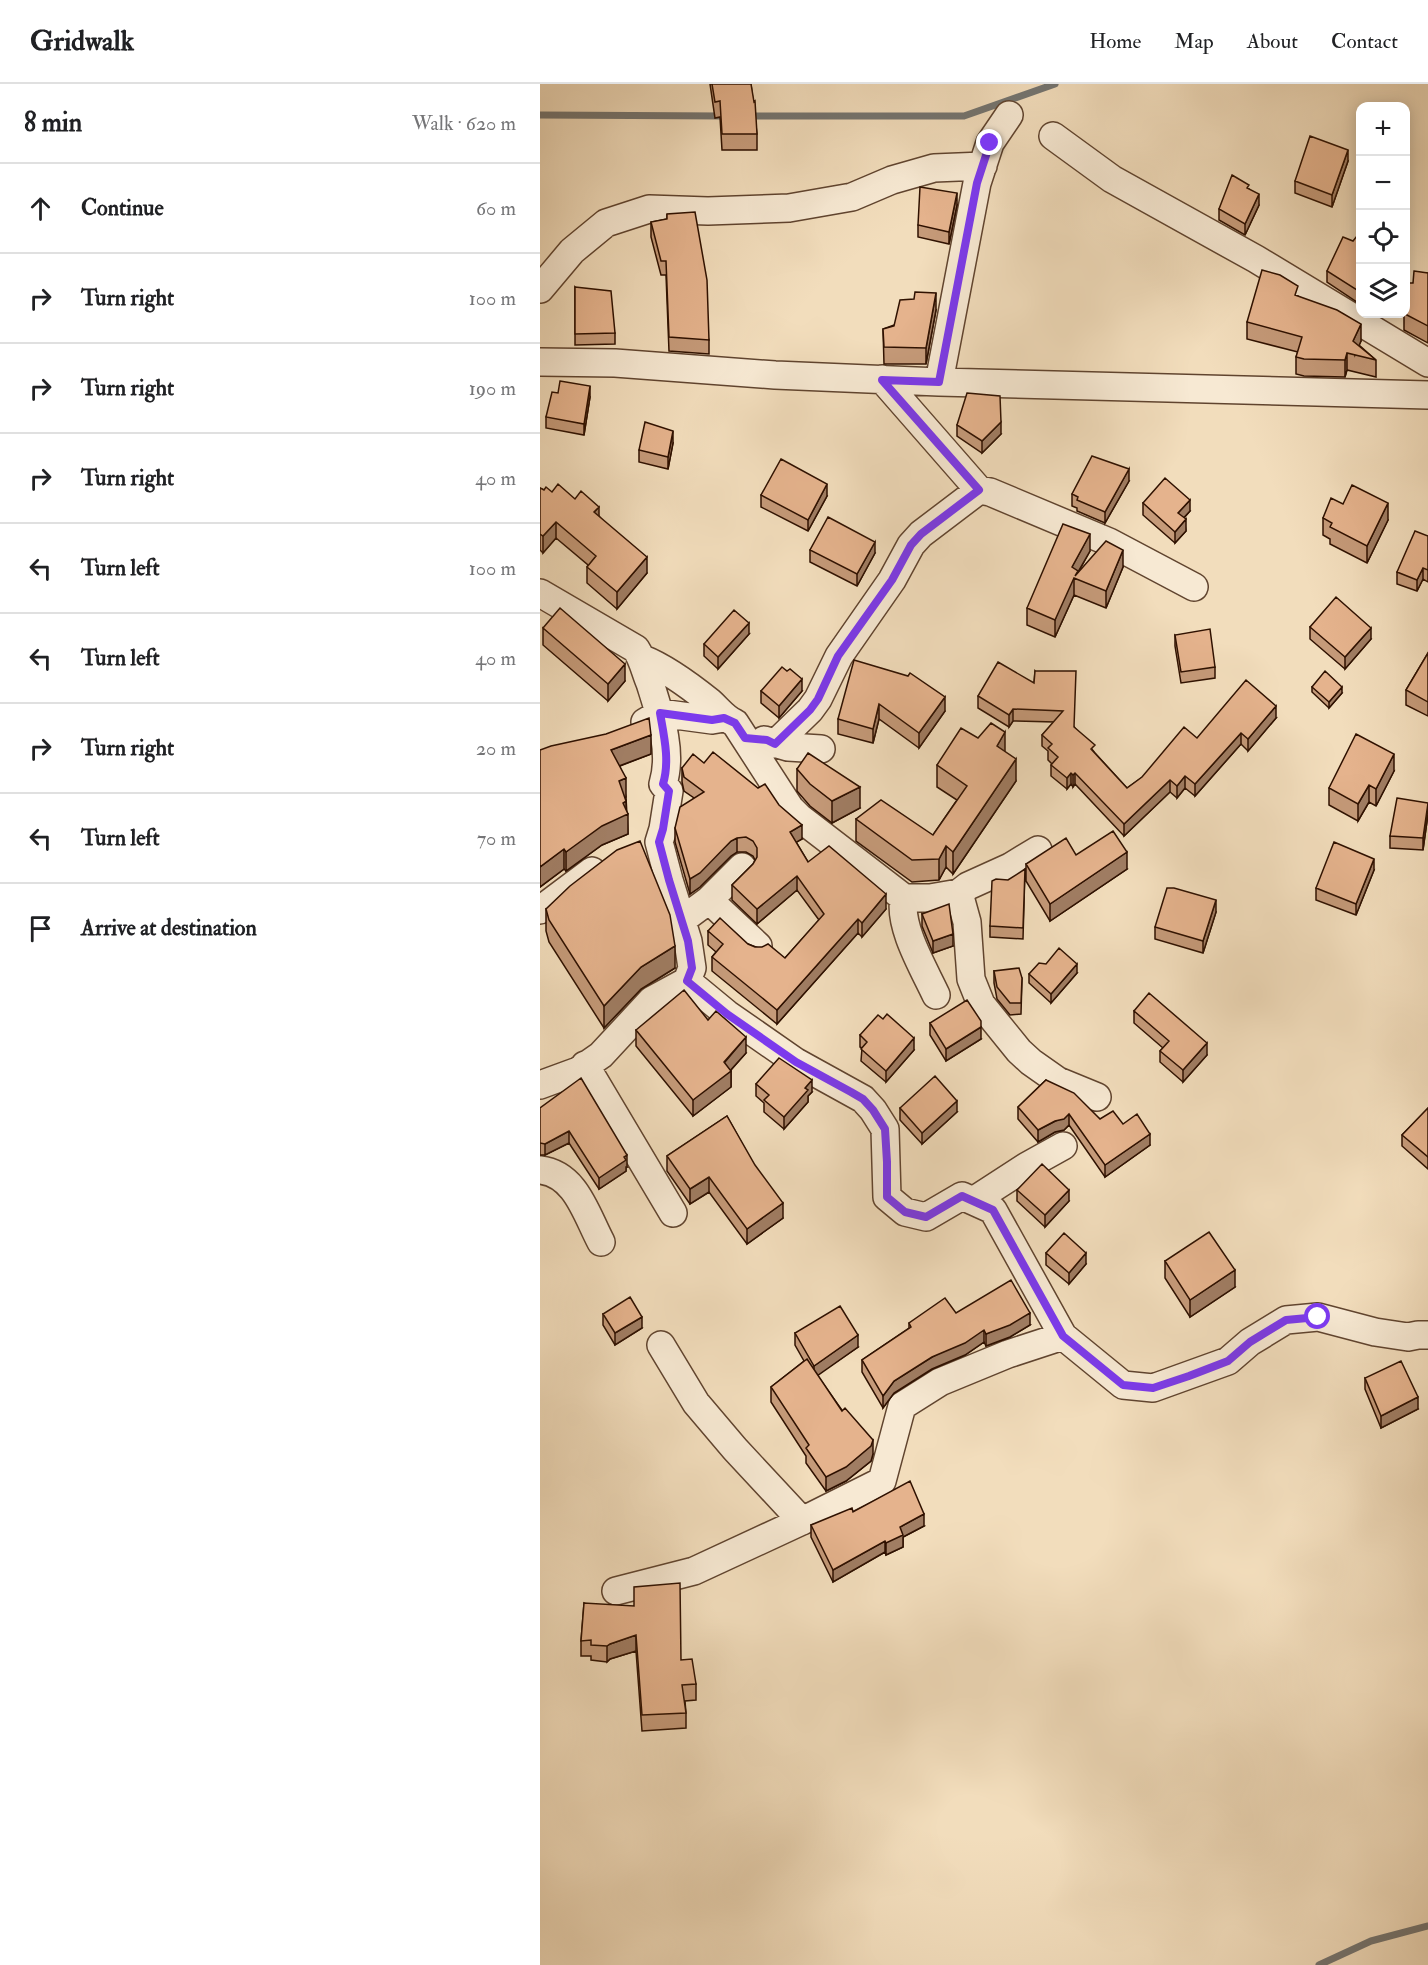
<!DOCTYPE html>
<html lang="en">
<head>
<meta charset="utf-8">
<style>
  :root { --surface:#fff; --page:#f2f2f2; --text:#202124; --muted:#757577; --line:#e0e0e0 }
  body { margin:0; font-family:"IM FELL Double Pica",serif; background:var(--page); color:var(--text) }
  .controls { position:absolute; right:18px; top:18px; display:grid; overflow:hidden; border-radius:12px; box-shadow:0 3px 15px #0003 }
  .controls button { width:54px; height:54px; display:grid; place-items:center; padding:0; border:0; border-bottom:2px solid var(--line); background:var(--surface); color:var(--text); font:30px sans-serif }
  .stop { position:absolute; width:18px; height:18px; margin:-14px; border:4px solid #7c3aed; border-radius:50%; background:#fff }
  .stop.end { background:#7c3aed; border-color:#fff; box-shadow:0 2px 6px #0008 }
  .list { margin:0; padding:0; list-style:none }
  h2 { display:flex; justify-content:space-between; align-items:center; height:78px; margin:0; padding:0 24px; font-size:26px }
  h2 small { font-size:20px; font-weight:400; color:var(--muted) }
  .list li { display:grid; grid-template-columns:39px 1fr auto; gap:18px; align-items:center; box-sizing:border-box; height:90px; padding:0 24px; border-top:2px solid var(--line) }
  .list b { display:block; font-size:22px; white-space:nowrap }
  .list em { font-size:20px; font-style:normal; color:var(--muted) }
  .icon { flex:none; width:33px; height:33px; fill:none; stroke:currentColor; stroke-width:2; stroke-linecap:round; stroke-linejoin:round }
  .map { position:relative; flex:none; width:888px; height:1881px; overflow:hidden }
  header { display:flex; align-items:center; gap:36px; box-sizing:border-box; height:84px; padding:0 30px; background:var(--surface); border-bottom:2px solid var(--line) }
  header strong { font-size:28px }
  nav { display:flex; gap:33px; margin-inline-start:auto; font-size:21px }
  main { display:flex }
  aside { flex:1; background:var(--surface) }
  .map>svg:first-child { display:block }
</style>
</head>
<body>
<header>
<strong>Gridwalk</strong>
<nav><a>Home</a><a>Map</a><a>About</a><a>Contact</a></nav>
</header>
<main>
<aside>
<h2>8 min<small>Walk · 620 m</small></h2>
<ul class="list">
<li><svg class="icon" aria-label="ahead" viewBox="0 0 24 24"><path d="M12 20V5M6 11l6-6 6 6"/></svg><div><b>Continue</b></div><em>60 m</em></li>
<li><svg class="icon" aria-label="right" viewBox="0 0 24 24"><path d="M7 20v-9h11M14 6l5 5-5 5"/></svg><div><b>Turn right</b></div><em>100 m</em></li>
<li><svg class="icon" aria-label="right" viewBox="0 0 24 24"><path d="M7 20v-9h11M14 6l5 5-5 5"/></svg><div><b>Turn right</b></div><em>190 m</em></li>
<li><svg class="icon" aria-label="right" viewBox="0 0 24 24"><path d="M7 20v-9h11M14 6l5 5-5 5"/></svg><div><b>Turn right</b></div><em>40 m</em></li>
<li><svg class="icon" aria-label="left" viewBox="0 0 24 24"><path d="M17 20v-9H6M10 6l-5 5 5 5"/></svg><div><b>Turn left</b></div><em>100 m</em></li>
<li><svg class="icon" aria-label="left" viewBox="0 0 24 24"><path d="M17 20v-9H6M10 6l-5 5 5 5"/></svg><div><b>Turn left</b></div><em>40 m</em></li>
<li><svg class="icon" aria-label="right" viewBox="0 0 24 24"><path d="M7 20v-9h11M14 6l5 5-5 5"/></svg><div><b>Turn right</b></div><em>20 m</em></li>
<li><svg class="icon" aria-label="left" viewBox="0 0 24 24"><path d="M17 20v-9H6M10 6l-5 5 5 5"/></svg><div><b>Turn left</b></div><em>70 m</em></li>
<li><svg class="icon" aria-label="arrive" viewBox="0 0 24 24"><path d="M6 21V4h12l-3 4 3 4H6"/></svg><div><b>Arrive at destination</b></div></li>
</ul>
</aside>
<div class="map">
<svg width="888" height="1881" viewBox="0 0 888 1881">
  <rect width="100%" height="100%" fill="#f2ddbc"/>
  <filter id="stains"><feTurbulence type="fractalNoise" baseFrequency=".00333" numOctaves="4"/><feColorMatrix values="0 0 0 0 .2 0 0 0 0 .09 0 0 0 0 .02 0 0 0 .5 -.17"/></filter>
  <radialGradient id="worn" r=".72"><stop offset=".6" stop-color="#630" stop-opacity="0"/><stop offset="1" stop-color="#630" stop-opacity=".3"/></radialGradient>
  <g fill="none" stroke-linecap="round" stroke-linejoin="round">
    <!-- stream -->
    <path stroke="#747571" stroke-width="7" d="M0,31l183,1
      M209,32h215l91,-32
      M779,1881l52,-24 57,-15"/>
    <defs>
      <path id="minor" d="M513,52l59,43 144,80 172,104
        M0,205l32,-38 34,-28 43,-14 59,2 81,-3 63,-11 40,-17 42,-12 49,-2
        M0,278l75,1 160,12 164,7 489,13
        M342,295l97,111
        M399,298l38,-199 13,-40 19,-28
        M0,509l96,56c7,11 9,22 14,34 10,32 23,68 13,101l6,7 -6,38 -4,13 10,38 19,61 4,27 -5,13 -35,19 -51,55 -23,16 -38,14
        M103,575c23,9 47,27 67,43 9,8 14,16 25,21l55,85 10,10 104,80h26l29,-5 9,-7 42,-19 28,-17
        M105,638l15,-9 52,7 12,-2
        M224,656l24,7 33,2
        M235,660l35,-34 8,-11 21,-43 53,-76 19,-35 10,-11 58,-44 11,2 119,50 85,45
        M419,809l8,29 4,57 10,25 38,47 12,11 27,19 39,16
        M364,814c-6,28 20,71 32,97
        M169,816l49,46
        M0,826l52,-39
        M142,836l27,-20 33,-33
        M147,897l40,33 69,48 67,37 10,11 12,19 2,68 18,15 21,5 36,-21 31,14 70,126 60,49 30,3 75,-27 22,-19 36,-22 32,-3 57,15 33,5 10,-2h10
        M45,981l88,148
        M0,1086c36,4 46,44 61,72
        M433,1117l54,-35 36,-20
        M121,1261l35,58 39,46 67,72
        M76,1507l78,-20 108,-50 80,-40 20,-75 38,-24 68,-28 55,-18"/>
    </defs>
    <!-- minor casing -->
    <use href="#minor" stroke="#60442f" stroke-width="30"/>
    <!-- minor -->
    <use href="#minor" stroke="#f7e9d3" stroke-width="27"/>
  </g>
  <!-- wall -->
  <path fill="#c59a79" stroke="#2f1100" stroke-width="1.5" d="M170,0h41l6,50v16h-35l-2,-33 -5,1z
    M808,77l-16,46 -37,-14v-12z
    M709,105l10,16 -14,30 -26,-15v-11z
    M417,121l-8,39 -31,-7v-12z
    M127,130l42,126v14l-40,-3 -3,-76h-5l-10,-38v-15l16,-3z
    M820,154v66l-33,-22v-11l26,-30z
    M888,189v70l-24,-13v-16l9,-31z
    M35,203l40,46v11l-40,1z
    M758,212l63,45 -2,4 17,15v17l-29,-7 -2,7 -41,-1 -8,-2v-17l2,-5 -51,-13v-17z
    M396,226l-10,54h-42l-1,-35z
    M18,309l32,4 -6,38 -38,-7v-11z
    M417,341l44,9 -19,19 -25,-17z
    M133,359l-5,26 -29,-7v-12z
    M589,397l-24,42 -28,-12v-3l-5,-2v-12z
    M0,404l4,2 31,9 24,17 48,57 -30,36 -30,-26v-16l1,-2 -32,-27 -13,15 -3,-3z
    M221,411l66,1 -19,35 -47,-24z
    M603,419l47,8 -6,7 2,13 -11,12 -32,-28z
    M803,420l45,16 -21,43 -37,-19v-5l-7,-4v-17z
    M888,452v46l-5,-3 -6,12 -20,-7v-12z
    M270,466l65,3 -18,33 -47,-24z
    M550,467l-12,22 45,-6 -17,41 -32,-13 -19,42 -28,-12v-17z
    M770,543l61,12 -26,30 -35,-30z
    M3,544l82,53 -17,20 -65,-56z
    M209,550l-31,35 -14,-13v-12z
    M635,551l40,32v11l-34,5 -6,-37z
    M888,569v63l-22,-11v-15z
    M495,587l40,57 20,25 32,35 70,-50 79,-20 -28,33 -7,-7 -46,52 -10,-8 -8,10 -7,-6 -46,44 -49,-52 -2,3 -2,-3 -4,5 -16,-13v-11l1,-1 -4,-4v-9l-6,-5v-11l12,-13 -41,-1 -4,6 -31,-19v-12l56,-13z
    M368,592l37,35 -26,37 -40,-29 -6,24 -35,-9v-15z
    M772,603l30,6 -13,15 -17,-16z
    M221,607h41l-23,27 -18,-15z
    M438,654l27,14 11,29 -63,93 -7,-7 -7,13 -27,2 -56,-41v-22l77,16 24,-35 -20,-13v-22z
    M0,666l111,4 -31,12 6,31 2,37 -26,11 -36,26 -2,-2 -24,18z
    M142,684l120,71 -6,3 12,20 78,47 -24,28 -4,-4 -81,91 -65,-53v-14l4,-5 -8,-7v-14l40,13 37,14 34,-38 -22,-30 -40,34 -25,-24v-15l21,-21 2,-4 -2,-4 -7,-4h-9l-6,4 -31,31 -10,7 -15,-52v-14l19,-30 -10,-7 -2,-9z
    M257,685l63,39 -28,15 -22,-17 -13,-15z
    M854,687l-18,35 -7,-4 -11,19 -29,-16v-17z
    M888,730l-5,36 -33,-2v-12z
    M536,771l51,14 -77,52 -24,-40v-17z
    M485,785l-2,70 -33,-2v-11z
    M834,786l-18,45 -40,-15v-12z
    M6,825l129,59 -34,21 -37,39 -55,-86 -3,-11z
    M676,828l-13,41 -48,-14v-12z
    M382,830l31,32 -20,7 -11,-27z
    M454,887l28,7 -1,36 -11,1 -13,-16 -3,-16z
    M537,889l-26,30 -22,-20v-9z
    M594,927l73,44 -24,27 -23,-20v-11l3,-3 -29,-25z
    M390,939l51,16 -35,22 -16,-26z
    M96,946l110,23 -15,17v17l-38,29 -57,-70z
    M320,951l54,15 -28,32 -25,-21 1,-13 -2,-1z
    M506,996l54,39 23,5 27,21 -45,32 -36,-52 -5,5 -9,2 -17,10 -20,-23v-12z
    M216,1000l56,8 -4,4v6l-24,27 -20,-17v-9l-8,-7z
    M0,1024l87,59h-1v4l-27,18 -30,-46 -24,12h-5z
    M360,1024l57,4 -35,32 -22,-24z
    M888,1024v61l-26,-23v-11z
    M187,1032l56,102 -36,26 -38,-52 -19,12 -23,-33v-15z
    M477,1106l52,11 -24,26 -28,-26z
    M506,1169l40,11 -17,20 -23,-19z
    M625,1177l70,26 -45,30 -25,-39z
    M416,1229l74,12 -20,12 -24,9 -2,-4 -19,13 -33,14 -38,24 -11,15 -21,-36v-12l47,-32v-5z
    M63,1230l39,14 -27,17 -12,-20z
    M255,1249l63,14 -41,28 56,79 -2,7 -25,20 -20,10 -20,-28v-7l-35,-54v-15l33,-26 -9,-16z
    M825,1294l53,31 -37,19 -16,-39z
    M313,1428l71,14 -21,11v10l-17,8 -1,-3 -52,30 -22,-45v-12z
    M44,1519l97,57 15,24v16l-11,1 1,12v15l-44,3 -6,-80 -26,8 -3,3 -16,-2v-4h-10v-15z"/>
  <!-- shaded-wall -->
  <path fill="#a07d63" stroke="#2f1100" stroke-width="1.5" d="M808,66v11l-16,46v-12z
    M417,109v12l-8,39v-12z
    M719,110v11l-14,30v-11z
    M396,209v17l-10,54v-16z
    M821,240v17l-6,14 -2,-14z
    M807,269v17l-2,7v-17z
    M50,302v11l-6,38v-11z
    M461,338v12l-19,19v-12z
    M133,347v12l-5,26v-12z
    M589,385v12l-24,42v-11z
    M287,400v12l-19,35v-11z
    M650,416v11l-12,13v-11z
    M848,419v17l-21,43v-17z
    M59,423v16l-5,-11z
    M646,435v12l-11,12v-11z
    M16,438v16l-13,15v-17z
    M550,450v17l-16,28v16l-19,42v-17l17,-53z
    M335,458v11l-18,33v-12z
    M583,466v17l-17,41v-17z
    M107,473v16l-30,36v-17z
    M883,484v11l-6,12v-11z
    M209,539v11l-31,35v-12z
    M831,544v11l-26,30v-12z
    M85,580v17l-17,20v-17z
    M262,595v12l-23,27v-12z
    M802,603v6l-13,15v-6z
    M405,613v14l-26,37v-15z
    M339,620v15l-6,24v-14z
    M736,622v12l-28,33v-12z
    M473,625v12l-4,6v-12z
    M465,648v22l-8,-8z
    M701,649v11l-46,52v-12z
    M111,651v19l-40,15v-19z
    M854,670v17l-18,35v-17z
    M476,675v22l-63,93v-22z
    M531,689v11l-4,5v-11z
    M535,689v11l-2,3v-12z
    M645,692v12l-8,10v-12z
    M86,694v19l-7,4v-20z
    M630,696v12l-46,44v-12z
    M829,701v17l-11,19v-17z
    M320,703v21l-28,15v-22z
    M86,717v14l2,-1v20l-26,11 -36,26v-19z
    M888,719v11l-5,36v-12z
    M262,741v14l-12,7v-14z
    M197,754v14l-6,4 -31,31 -10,7v-15l41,-38z
    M406,762v21l-7,13v-21z
    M24,765v20l-24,18v-20z
    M587,768v17l-77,52v-17z
    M834,775v11l-18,45v-11z
    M257,792v14l-40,34v-15z
    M346,810v15l-24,28v-14z
    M676,816v12l-13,41v-12z
    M318,835v14l-81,91v-14z
    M413,850v12l-20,7v-12z
    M135,862v22l-34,21 -37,39v-22l37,-39z
    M537,880v9l-26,30v-9z
    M441,943v12l-35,22v-12z
    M206,953v16l-18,20 3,-2v16l-38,29v-16z
    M374,954v12l-28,32v-11z
    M667,959v12l-24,27v-12z
    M272,996v12l-4,4v6l-24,27v-12l21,-29z
    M417,1017v11l-35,32v-11z
    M529,1030v11l-5,5 -9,2 -17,10v-12z
    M29,1047v12l-24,12v-11z
    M610,1050v11l-45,32v-12z
    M87,1071v12h-1v4l-27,18v-11z
    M169,1093v15l-19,12v-15z
    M529,1106v11l-24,26v-12z
    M243,1119v15l-36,26v-15z
    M546,1169v11l-17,20v-11z
    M695,1186v17l-45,30v-17z
    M490,1229v12l-20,12 -24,9v-12z
    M102,1233v11l-27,17v-12z
    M444,1246v12l-19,13 -33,14 -38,24 -11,15v-12l11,-15 38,-24z
    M318,1251v12l-44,31v-12z
    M878,1313v12l-37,19v-12z
    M333,1356v14l-2,7 -25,20 -20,10v-14z
    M384,1430v12l-21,11v10l-17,8v-12l14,-16z
    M345,1457v11l-52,30v-12z
    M96,1551v16l-26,8 -3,3v-16l3,-2z"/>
  <!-- building -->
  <path fill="#e5b38d" stroke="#2f1100" stroke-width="1.5" d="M172,0h39l3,18 1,-1 2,33h-35l-2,-33 -5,1z
    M770,52l38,14 -16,45 -37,-14z
    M692,91l17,10 -2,3 12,6 -14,30 -26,-15z
    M380,103l37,6 -8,39 -31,-7z
    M155,128l12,68 2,60 -40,-3 -3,-76h-5l-10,-39 16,-3v-5z
    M817,152l3,2v54l-33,-21 16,-34 10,4z
    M722,186l18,5 18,11 -3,9 42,15 24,14 -8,17 23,19 -29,-7 -2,7 -41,-1 -8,-2 6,-20 -55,-15z
    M874,187l14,2v53l-23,-12h1v-13l2,-18h5z
    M35,203l36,4 4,42 -40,1z
    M375,208l21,1 -10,55 -42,-1 -1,-18 11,-3 6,-26 14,-1z
    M20,297l30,5 -6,38 -38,-7 6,-25 6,1z
    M427,309l33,3 1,26 -19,19 -25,-16z
    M105,338l28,9 -5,26 -29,-7z
    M552,372l37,13 -24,43 -28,-12 1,-3 -6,-3z
    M241,375l46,25 -19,36 -47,-25z
    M625,394l25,22 -12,13 8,6 -11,13 -32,-29z
    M18,400l17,15 6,-8 18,16 -5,5 53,45 -30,35 -30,-25 9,-11 -40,-34 -13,14 -3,-2v-46l4,2 2,-3 6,5z
    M812,401l36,18 -21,43 -37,-19 2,-4 -9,-5 8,-20 12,6z
    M288,433l47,25 -18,32 -47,-24z
    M523,440l27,10 -18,33 6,4 -3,5 31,-35 17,9 -17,41 -32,-13 -19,42 -28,-12z
    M875,447l13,5v34l-5,-2 -6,12 -20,-8z
    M796,513l35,31 -26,29 -35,-30z
    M20,524l65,56 -17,20 -65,-56z
    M194,526l15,13 -31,34 -14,-13z
    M670,545l5,38 -34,5 -6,-37z
    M888,569v49l-22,-12z
    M314,576l54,16 2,-3 35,24 -26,36 -40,-29 -6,25 -35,-10z
    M458,578l36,21 1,-12h41l-2,56 21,18 -4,4 36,39 15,-11 42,-50 13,11 49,-58 30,26 -28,33 -7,-6 -46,51 -10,-8 -8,10 -7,-6 -46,44 -49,-51 -2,2 -2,-2 -4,5 -16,-13 7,-8 -10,-9 4,-4 -10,-9 21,-24 -50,-2 -4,6 -31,-19z
    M242,583l5,4 3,-2 12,10 -23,27 -18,-15z
    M785,587l17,16 -13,15 -17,-15z
    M109,634l2,17 -40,15 15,28 -7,3 7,20 -3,2 5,11 -26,12 -36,26 -2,-3 -24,18v-117l11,-4 55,-12z
    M451,639l14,9 -8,14 19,13 -63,93 -7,-6 -7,13 -27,1 -56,-41 25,-19 52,35 34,-49 -30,-21 24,-37 17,10z
    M816,650l38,20 -18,35 -7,-4 -11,19 -29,-16z
    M173,668l45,36 7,-4 14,21 23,20 -12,7 18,30 21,-16 57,48 -24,29 -4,-4 -81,91 -65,-53 11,-13 -15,-13 12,-13 28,26 7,3h7l6,-3 17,14 39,-44 -27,-38 -40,33 -25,-24 21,-21 4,-7v-9l-4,-7 -7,-4 -9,1 -6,3 -31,32 -10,6 -15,-51 5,-21 24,-15 -20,-15 -2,-9 11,-14 11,9z
    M268,669l52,34 -28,14 -22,-17 -13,-15z
    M857,714l31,5 -5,35 -33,-2z
    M573,747l14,21 -77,52 -24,-40 40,-26 10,17z
    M100,757l30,74 5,31 -34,21 -37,39 -55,-86 -3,-11 24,-23 47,-36z
    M794,758l40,17 -18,45 -40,-16z
    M485,785l-2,59 -33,-2 2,-45 4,-2 12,1z
    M627,804h7l42,12 -13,41 -48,-14z
    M409,820l4,30 -20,7 -11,-27z
    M519,864l18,16 -26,30 -22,-20 10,-11 7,1z
    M479,884l3,10 -1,25h-11l-13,-16 -3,-16z
    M144,906l24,30 8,-9 30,26 -22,25 7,9 -38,29 -57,-70z
    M609,909l58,50 -24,27 -23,-19 9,-10 -35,-30z
    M427,916l14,21v6l-35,22 -16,-26z
    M347,930l27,24 -28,33 -25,-22 6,-7 -7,-7 18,-20 5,4z
    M239,974l33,22 -7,8 3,2 -24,27 -20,-17 5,-5 -13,-11z
    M395,992l22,25 -35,32 -22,-25z
    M41,994l46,77 -3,2 2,3 -27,18 -30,-47 -24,13 -5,-1v-35z
    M506,996l28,13 26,26 13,-8 10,13 14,-10 13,20 -45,31 -36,-51 -5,5 -9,2 -17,9 -20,-23z
    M888,1024v49l-26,-22z
    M187,1032l28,49 28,38 -36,26 -38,-52 -19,12 -23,-33z
    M502,1080l27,26 -24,25 -28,-25z
    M669,1148l26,38 -45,30 -25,-39z
    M524,1149l22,20 -17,20 -23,-20z
    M471,1196l19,33 -20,12 -24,9 -2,-4 -19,13 -33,14 -38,24 -11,15 -21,-36 49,-33 -2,-4 36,-25 11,15z
    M90,1213l12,20 -27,16 -12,-19z
    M300,1222l18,29 -44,31 -19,-33z
    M267,1275l35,52 3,-3 28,32 -2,6 -25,21 -20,10 -20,-29 3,-3 -38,-58z
    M861,1277l17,36 -37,19 -16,-38z
    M370,1397l14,33 -24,13 3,8 -17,8 -1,-2 -52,29 -22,-45 41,-17 1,4z
    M140,1499l1,77 11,-1 4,25 -14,1 4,28 -44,2 -6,-80 -26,9 -3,2 -16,-1v-5l-10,1 3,-38 50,3v-19z"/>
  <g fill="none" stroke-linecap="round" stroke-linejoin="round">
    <!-- route -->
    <path stroke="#7c3aed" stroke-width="8" d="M450,59l-13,40 -38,199 -57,-2 97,110 -58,44 -10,11 -19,35 -54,76 -20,43 -8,11 -35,34 -8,-4 -22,-2 -10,-15 -11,-5 -12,2 -52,-7c4,23 10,48 3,71l6,7 -6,38 -4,13 10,38 19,61 4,27 -5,13 40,33 69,48 55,30 12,7 10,11 12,19 2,33v35l18,15 21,5 36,-21 31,14 70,126 60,49 30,3 36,-12 39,-15 22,-19 36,-22 32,-3"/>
  </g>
  <rect width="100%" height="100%" filter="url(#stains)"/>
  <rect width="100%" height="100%" fill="url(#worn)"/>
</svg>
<div class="controls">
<button>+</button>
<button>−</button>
<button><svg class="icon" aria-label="locate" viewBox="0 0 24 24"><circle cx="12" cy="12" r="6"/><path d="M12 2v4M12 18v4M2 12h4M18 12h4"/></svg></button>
<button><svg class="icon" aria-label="layers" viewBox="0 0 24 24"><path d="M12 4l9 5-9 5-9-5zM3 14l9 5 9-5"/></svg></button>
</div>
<div class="stop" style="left:778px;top:1233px"></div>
<div class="stop end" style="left:450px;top:59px"></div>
</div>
</main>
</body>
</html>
